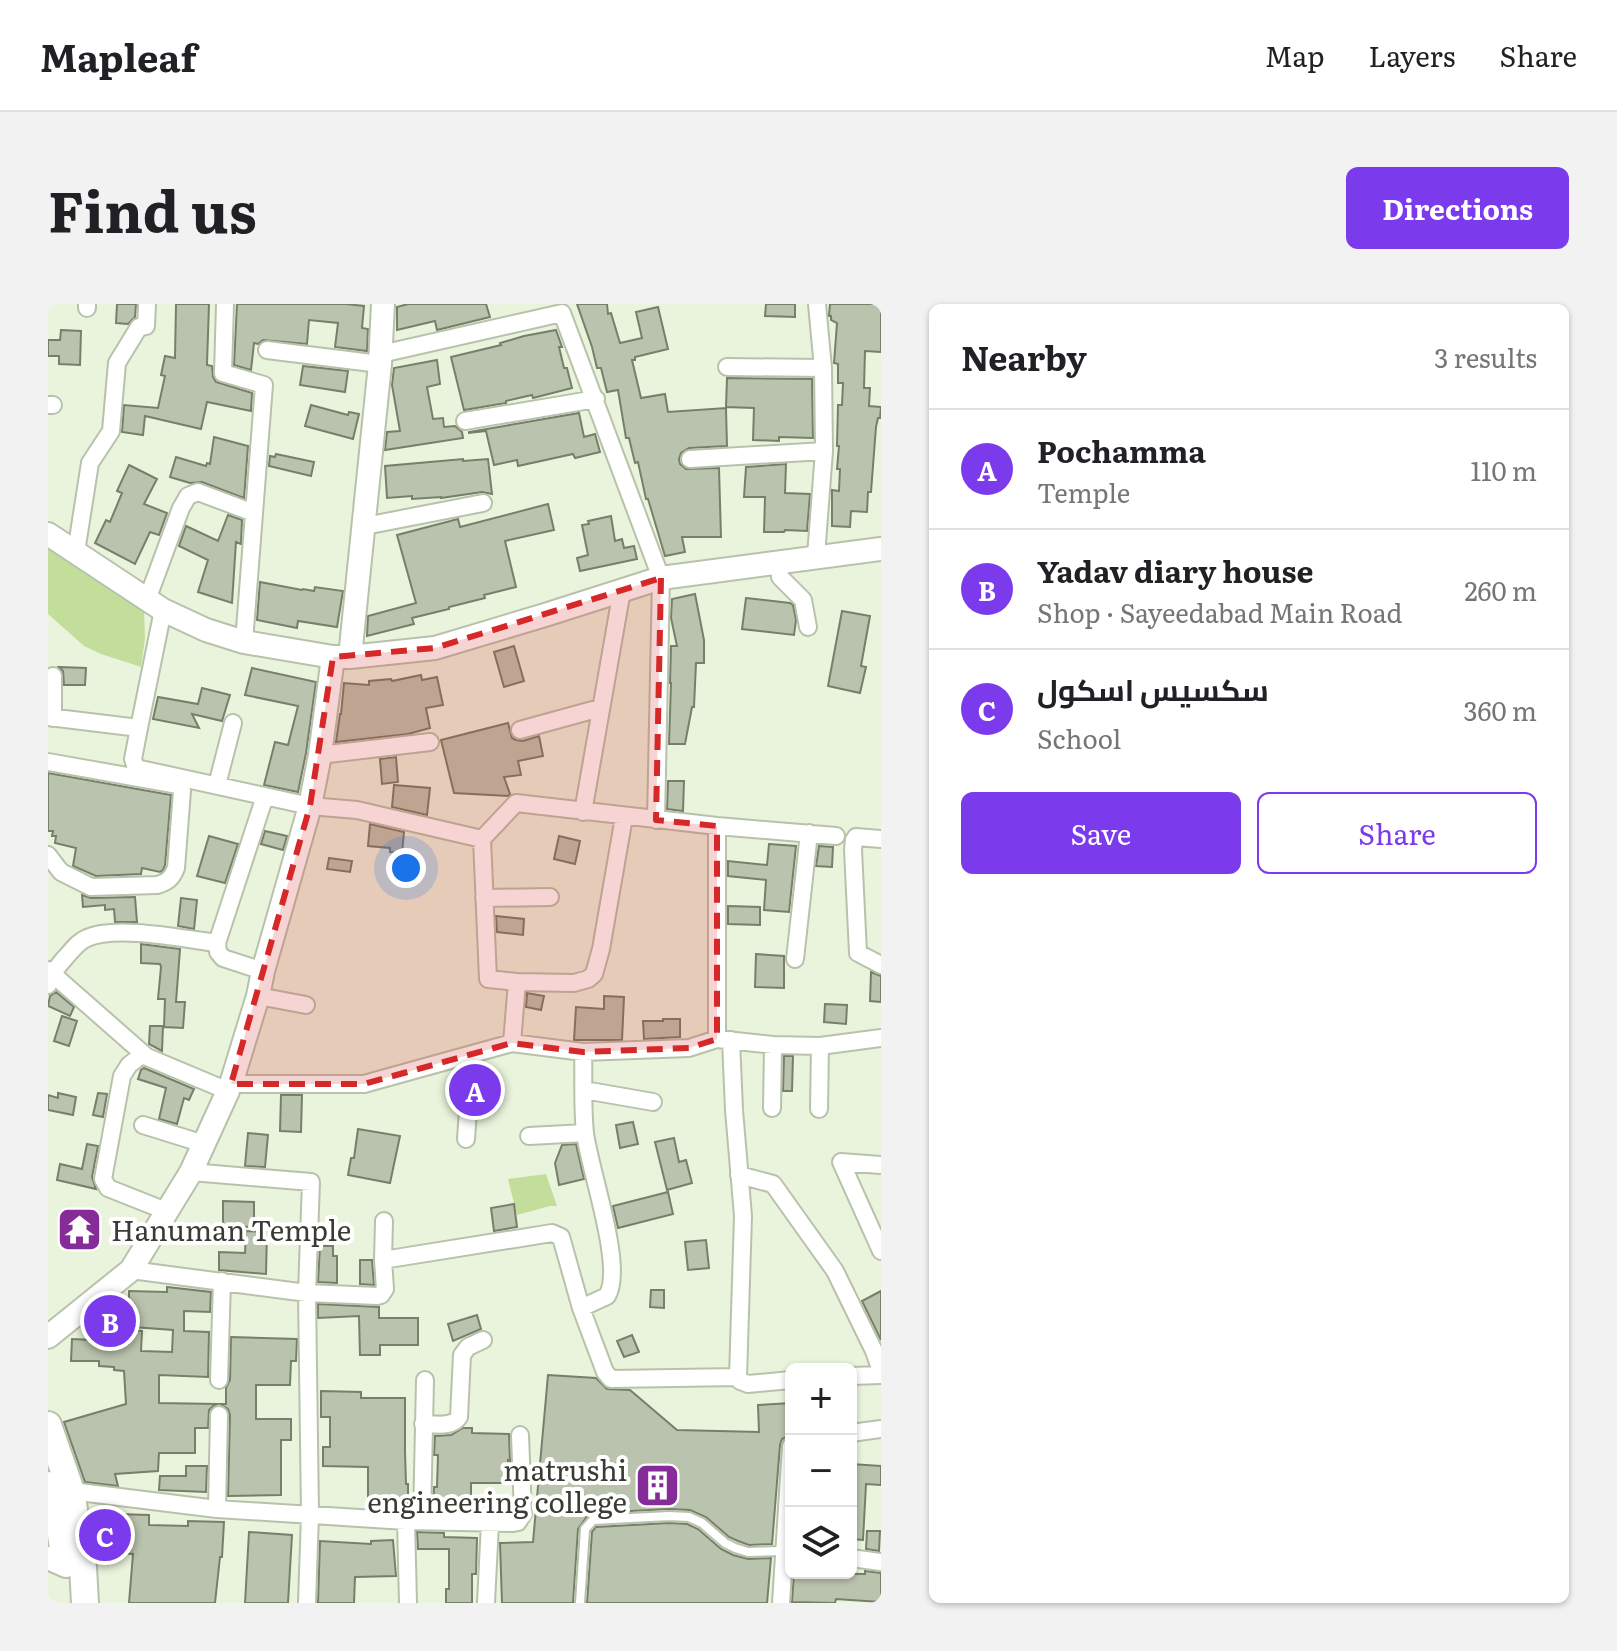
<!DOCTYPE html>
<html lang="en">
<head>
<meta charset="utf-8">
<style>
  :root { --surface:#fff; --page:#f2f2f2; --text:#202124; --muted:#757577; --line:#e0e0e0; --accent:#7c3aed }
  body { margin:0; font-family:Literata,Cairo,serif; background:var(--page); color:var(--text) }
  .controls { position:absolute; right:24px; bottom:24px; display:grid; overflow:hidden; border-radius:12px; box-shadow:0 2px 6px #0004 }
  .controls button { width:72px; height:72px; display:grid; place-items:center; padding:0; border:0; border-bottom:2px solid var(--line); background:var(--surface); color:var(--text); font:40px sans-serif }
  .you { position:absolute; left:358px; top:564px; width:28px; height:28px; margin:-20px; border:6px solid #fff; border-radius:50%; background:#1a73e8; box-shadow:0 0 0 12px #1a73e833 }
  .badge { display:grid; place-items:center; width:52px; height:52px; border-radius:50%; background:var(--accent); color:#fff; font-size:26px; font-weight:700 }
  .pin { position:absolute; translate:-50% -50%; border:4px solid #fff; box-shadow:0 2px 8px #0006 }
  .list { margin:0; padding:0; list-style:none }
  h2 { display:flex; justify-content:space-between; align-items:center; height:104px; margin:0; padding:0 32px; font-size:34px }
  h2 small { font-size:26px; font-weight:400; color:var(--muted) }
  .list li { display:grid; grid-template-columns:52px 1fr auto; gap:24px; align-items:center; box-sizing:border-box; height:120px; padding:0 32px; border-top:2px solid var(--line) }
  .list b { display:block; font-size:30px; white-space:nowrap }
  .list p { margin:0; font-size:26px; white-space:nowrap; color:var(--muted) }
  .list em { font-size:26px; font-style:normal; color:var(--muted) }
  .actions { display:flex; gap:16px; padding:24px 32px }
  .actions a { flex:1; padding:18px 0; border:2px solid var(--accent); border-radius:12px; text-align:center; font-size:28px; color:var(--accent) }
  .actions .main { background:var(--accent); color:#fff }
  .icon { flex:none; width:44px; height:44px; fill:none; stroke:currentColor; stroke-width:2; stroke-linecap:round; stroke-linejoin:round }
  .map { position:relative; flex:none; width:833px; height:1299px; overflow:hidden; border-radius:12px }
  header { display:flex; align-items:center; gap:48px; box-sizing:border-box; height:112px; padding:0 40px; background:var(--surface); border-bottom:2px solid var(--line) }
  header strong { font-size:38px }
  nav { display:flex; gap:44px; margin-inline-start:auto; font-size:28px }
  .intro { display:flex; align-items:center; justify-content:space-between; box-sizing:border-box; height:192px; padding:0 48px }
  h1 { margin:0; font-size:56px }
  .button { padding:20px 36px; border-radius:12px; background:var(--accent); color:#fff; font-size:28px; font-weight:700 }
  main { display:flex; gap:48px; padding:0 48px }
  aside { flex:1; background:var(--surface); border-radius:12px; box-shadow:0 2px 6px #0004 }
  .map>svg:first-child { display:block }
</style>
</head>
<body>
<header>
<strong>Mapleaf</strong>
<nav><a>Map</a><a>Layers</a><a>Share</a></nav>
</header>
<div class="intro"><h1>Find us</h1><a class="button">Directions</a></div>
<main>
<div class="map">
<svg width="833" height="1299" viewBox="0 0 833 1299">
  <rect width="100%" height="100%" fill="#eaf4dc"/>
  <!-- green -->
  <path fill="#c3de9b" d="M0,245l96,61 1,28 -4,29 -40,-13 -17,-8 -36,-32z
    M498,870l11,32h-7l-33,9 -9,-36z"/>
  <!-- building -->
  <path fill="#bac3ad" stroke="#767f6a" stroke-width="2" d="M69,0h19l-1,13 -7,7 -12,-1z
    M128,0h33l-2,61 5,1 1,11 3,5 36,11 -1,18 -44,-9 -6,27 -56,-13 -2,19 -21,-3 2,-27 34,3 7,-32 -4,-1 4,-19 10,2z
    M189,0h109l18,2 -2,22 6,1 -1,22 -32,-4 3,-24 -29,-3 -2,24 -44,-4 -5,4 -4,-1 -3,27 -17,-5z
    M360,0h78l4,13 -53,13 -2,-9 -38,9v-23z
    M529,0h30l1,10 3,-1 9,30 22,-5 -6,-26 22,-5 10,42 -33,8v3h-3l9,38 24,-4 3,18 58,-4 1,38 -38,2 -8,5 -2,6 1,5 6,5 33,-1 2,69h-39l3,15 -20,4 -17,-57h-2l-8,-37 -3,1 -6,-25h-3l-8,-48 -11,2 -6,-24h-4l-5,-21z
    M718,0h29v13l-30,-1z
    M782,0h51v48l-16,-1 -1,37h6l-1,18 12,1 -1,11h-2l-2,9 -5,65h-3l-1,20 -16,-1 -1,16 -18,-1v-36l7,1 1,-22h-3l2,-23h-2l1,-41h4l1,-22h-5v-19l-4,-1 3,-40 -6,-3v-4h-2z
    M13,26l20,1 -1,34 -21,-1v-8h-11v-16h12z
    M508,26l6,17h-3l5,21h3l5,20 -39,10 -1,-3 -26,6v2l-42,7 -13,-53 50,-12 -1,-2 24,-7z
    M389,56l3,24 -13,3 6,32 10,-1 1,9 11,-1 7,6 1,6 -78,12 2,-18 13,-1 -8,-46 2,-17z
    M255,62l45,5 -3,21 -45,-7z
    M679,74l85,1 1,59 -34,-1v4l-26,-1 1,-32 -28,-1z
    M263,101l37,10 1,-3 10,2 -6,25 -48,-13z
    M531,109l5,24 11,-3 5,18 -25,6 -2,-4 -55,12 -1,-6 -23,5 -8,-34 -17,2v-1z
    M166,133l34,9 -4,52 -42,-16 -12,1 -20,-6 6,-20 30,9 1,-3 3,1z
    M228,150l38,8 -3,14 -42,-10 1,-10 5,1z
    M415,155v2l25,-2 4,35 -10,-2 -41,6v-1l-29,2v-3l-25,2 -2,-32z
    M738,160l-1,29 25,1 -3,37 -22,-1 -1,2h-20l1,-35h-21l2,-30z
    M81,161l28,14 -13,25 23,9 -8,22 -9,-3 -15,32 -40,-21 11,-23 4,2 12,-29 -5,-2z
    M500,200l6,26 -49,11 11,46 -32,8 1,3 -36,9v2l-37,9 2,6 -47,12 1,-20 48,-13 -19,-68 61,-16 2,8z
    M180,211l14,5 -1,24 -5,-2 -4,61 -34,-11 10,-32 -29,-14 7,-20 32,15z
    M563,212l4,25 7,-2 2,9 10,-2 3,13 -57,12 -3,-13 11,-3 -6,-30 7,-1 -1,-3z
    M212,278l42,8 1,-1 11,2 1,-4 28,4 -6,36 -39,-6 -1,7 -40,-8z
    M647,290l9,46v23h-8l-2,44h-2l-7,37h-16l2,-61h-1l1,-37h6l-6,-28 1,-19z
    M698,294l44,5 3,2 3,15 -2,15 -52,-6z
    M794,307l28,5 -9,50 5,1 -6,26 -32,-7z
    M466,342l10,35 -20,6 -10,-35z
    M11,363l27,1 -1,17h-21l-1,-14z
    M204,364l64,14 -10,71 -8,39 -34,-7 11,-43 13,3 10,-39 -53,-11z
    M373,371l1,5 15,-3 6,28 -17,3 4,20 -22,6 -72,8 4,-28h1l3,-31 25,2v-4l22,-2 1,2z
    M154,384l28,7 -8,26 -30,-7 7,14 -46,-9 5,-22 40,7z
    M460,419l4,15 4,2 7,1 16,-5 4,20 -25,5 3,14 -17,2 6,17 -2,2 -54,-3 -13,-53z
    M348,453l2,25 -16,2 -2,-25z
    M0,469l123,22 -6,70 -2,5 -3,2 -18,-4 -1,6 -45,2 -23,-10 3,-18 -21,-5 1,-7h-4l1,-5h-5z
    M620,477h16l-1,30 -16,-2z
    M346,481l36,3 -3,27 -35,-8z
    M322,520l34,8 -2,21 -12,-1v-4l-22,-2z
    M217,527l22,5 -4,14 -22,-6z
    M161,532l29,8 -13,39 -28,-7z
    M511,532l21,5 -5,23 -21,-5z
    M721,540l27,2 -7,66 -25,-2 2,-30 -38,-4v-15l39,4z
    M771,542l14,1 -1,20 -16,-1z
    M281,554l23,3 -2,11 -23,-3z
    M34,591l9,3 44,-1 2,25h-22l-1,-13 -9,1v-5l-22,2z
    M133,594l16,2 -3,29 -16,-3z
    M680,602l32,1v18l-32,-1z
    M448,612l28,3 -1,16 -26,-3z
    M93,640l39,5 -4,53h9l-2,26 -19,-1 1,-28h-7l3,-32 -1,-3 -19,-1z
    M708,650l28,2v32l-29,-1z
    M823,668l10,4v26l-11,-1z
    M8,688l18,15 -4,9 -22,-10 2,-10z
    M479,689l17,3 -3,14 -15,-3z
    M556,692l20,1 -2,43h-48l2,-33 28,2z
    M777,700l22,1 -1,19 -22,-2z
    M14,712l15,5 -8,25 -15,-5z
    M615,715h17v18l-36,2 -1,-18h20z
    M102,722h13l-1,25 -13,-7z
    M736,752h9l-1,35h-9z
    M96,764l50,21 -5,11 -5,-2 -7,26 -18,-5 7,-31 -28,-9 3,-9z
    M10,789l18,4 -3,18 -25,-5v-15l10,3z
    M50,789l9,1 -4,23 -10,-2z
    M233,791h21l-1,37 -21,-1z
    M585,818l5,22 -18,4 -4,-23z
    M310,825l42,7 -10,47 -42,-8 3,-17h3z
    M200,829l20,2 -3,32 -20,-1z
    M626,834l5,24 7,-2 6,23 -25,7 -12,-48z
    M39,840l11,2 -6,31 4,12 -39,-9 3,-16 22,5z
    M528,840l8,35 -25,6 -4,-22 7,-18z
    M620,888l5,22 -55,14 -5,-22z
    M175,897l31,1v25l-31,-1z
    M466,900l3,23 -23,4 -3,-23z
    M198,927l21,1 -1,42 -47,-4v-18l26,1z
    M658,936l3,28 -21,2 -3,-28z
    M272,942h13v10h4v27l-19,-1z
    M312,956h12l2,25 -14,-1z
    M119,983l44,5 -1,20 -26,-1v20l25,1 -1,45 -49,-2v28l59,1 -5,2 -4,4 -1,18h-13v25h-36l-1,18 -43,3 3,12 -33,-4 -21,-60 62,-18 -2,-33 -10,-1v-3l-15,-1v-5h-28l1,-22 22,1v3l34,1 1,-14 13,1 -1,20 31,1 1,-22 -40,-3 1,-23h-5v-13l38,1z
    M603,986h13v18l-14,-1z
    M833,987v49l-19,-39z
    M270,1000l61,3v11h39v27h-38v10h-20l-1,-39 -41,2z
    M429,1011l4,14 -28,12 -5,-17z
    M584,1031l7,17 -15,5 -7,-16z
    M183,1033l66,2 -1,22h-5l-1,24h-34v34h35v21h-10v55l-53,1 2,-81 -2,-6 -8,-5h6v-16l4,-8z
    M500,1071l48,3 11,11 23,1 47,40 82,2 -1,-27 33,-2v32l-9,4 -2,6 -8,99 -23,1 -11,-4 -9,-4 -23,-20 -16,-7 -21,-1 -77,4 -4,2 -10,14 -5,74h-71l-2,-60 33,-1z
    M273,1087l40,1v6h44v54l1,32h2v22h-40v-39l-45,-1v-19h7v-30h-9z
    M415,1124h9v5l37,1 1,27 -2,-1 -1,23h-36v28l-38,-1 1,-23h3l1,-32h-4l1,-19 16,-1z
    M803,1160l30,2v19l-15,-1 -3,56 -12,-1z
    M138,1162h21l-1,26 -47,-2 1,-14h26z
    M69,1210l32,1v10l39,1v-5l36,1 -2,35h-2l-5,46h-86l4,-49 -18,-1z
    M621,1219l18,1 11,5 23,20 12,6 15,4 23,-1 -4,45h-180l5,-71 4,-5z
    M819,1227h13l-1,20 -13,-2z
    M201,1228l43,3 -4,68h-43z
    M369,1228l27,1v4l33,1 -1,36h-4v29h-26v-14h3v-40h-31z
    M345,1236l3,36 -41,1 -1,26h-36l2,-62 51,3v-3z
    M817,1267l16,2v29l-45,-3 -1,4 -43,-1 2,-29 71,1z"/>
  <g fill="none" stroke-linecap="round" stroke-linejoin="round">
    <defs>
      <path id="lane" d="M532,1299l5,-74 8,-9 76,-4 20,1 13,6 23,20 10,5 13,4 36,-1"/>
      <path id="street" d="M177,0l-2,69 41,12 -20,257
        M39,4v-4
        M219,46l113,14
        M333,50l181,-41 99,265 -5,242
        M679,63l96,1
        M0,101h5
        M417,117l131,-22
        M642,155l134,-8
        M317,222l118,-23
        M28,248l14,-89 21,-32 6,-68 22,-36 7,-1 1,-22
        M768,252l8,-105 -1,-83 -6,-64
        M731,257l1,16 23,23 5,27
        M99,296l34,-92 7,-12 10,-4 56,21
        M5,372v42
        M0,413l91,11 -6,31 3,9 174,38 47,4 125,29 34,-36 201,23 119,10
        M91,424l24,-118
        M472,426l80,-22
        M272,451l110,-13
        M0,458l130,23 4,6 -6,77c-4,10 -8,14 -19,17l-66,2 -30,-15 -13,-17
        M169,481l16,-62
        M535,508l39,-222
        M669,522v213
        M434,535l6,140 29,3 -5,61
        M833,535l-25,-2 -2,3 -1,10 5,103 23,12
        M436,594l66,-1
        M169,639l48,-147
        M747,655l14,-126
        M0,666l99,87 81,34 3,-7h133l148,-41 71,9 106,-4 28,-9 56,6 47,1 61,-8
        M469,678l57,1 14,-4 6,-5 7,-25 23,-132
        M0,681c4,-11 8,-17 16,-26 7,-7 13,-17 23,-21 29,-13 97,1 130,5l1,9 5,6 40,13
        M210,692l48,9
        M683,736l3,70 9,106 -5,161 2,4 8,3 43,-4
        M95,750l-14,11 -7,11 -19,103 5,9 58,23
        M536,786l69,12
        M724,804l1,-63
        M771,805l1,-63
        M95,821l61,19
        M481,832l56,-3
        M418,835l6,-85
        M833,861l-40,-3 40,89
        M143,868l120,10 -4,111 3,221 -3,89
        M691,871l34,9 62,87 39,80 7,20
        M336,917l-1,39 169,-27 9,4 20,71 26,-12c18,-28 -18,-128 -22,-163 -3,-27 -1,-54 -2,-81
        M83,966l176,23 70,3 4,-1 4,-6 -2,-29
        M533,1004l24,64 6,7 127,-2
        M803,1072l30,-1
        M171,1076l3,-99
        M375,1120c12,0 29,4 36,-7l3,-62 6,-8 15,-7
        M803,1129l30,-4
        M23,1187l146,18 189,12 107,2 5,-1 5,-8 -3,-79
        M169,1205l2,-94
        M374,1216l3,-140
        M358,1217l2,82
        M803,1254l30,4
        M438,1299l4,-80
        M733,1299l10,-157"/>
      <path id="secondary" d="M0,230l115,76 43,20 38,12 89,15h17l85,-9 110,-33 116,-37 220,-29
        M302,353l30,-293 3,-60
        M183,780l27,-88 5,-25 47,-165 10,-51 13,-98
        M0,1033l83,-67 60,-98 37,-81
        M0,1254l18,8"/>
      <path id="primary" d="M0,1121l23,66 12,76 2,36
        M0,1181l11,37 4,26"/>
    </defs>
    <!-- lane casing -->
    <use href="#lane" stroke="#b8c2ab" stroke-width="12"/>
    <!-- street casing -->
    <use href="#street" stroke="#b8c2ab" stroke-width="20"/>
    <!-- secondary casing -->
    <use href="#secondary" stroke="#b8c2ab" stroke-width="26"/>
    <!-- primary casing -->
    <use href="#primary" stroke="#b8c2ab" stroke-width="30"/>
    <!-- lane -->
    <use href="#lane" stroke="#fff" stroke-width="8"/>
    <!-- street -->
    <use href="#street" stroke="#fff" stroke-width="16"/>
    <!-- secondary -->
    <use href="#secondary" stroke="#fff" stroke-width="22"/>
    <!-- primary -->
    <use href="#primary" stroke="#fff" stroke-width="26"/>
  </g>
  <!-- marked area -->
  <path fill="#d62828" fill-opacity="0.2" stroke="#d62828" stroke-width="6" stroke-dasharray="16 10" stroke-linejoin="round" d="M613,274l-5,242 61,6v213l-28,9 -106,4 -71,-9 -148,41h-133l79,-278 23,-149 102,-9z"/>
  <!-- icons -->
  <defs>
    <symbol id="temple-square" viewBox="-11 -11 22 22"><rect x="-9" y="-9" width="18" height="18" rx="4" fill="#852c99" stroke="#fff"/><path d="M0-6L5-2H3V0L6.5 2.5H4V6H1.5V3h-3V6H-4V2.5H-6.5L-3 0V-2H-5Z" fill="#fff"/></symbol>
    <symbol id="building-square" viewBox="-11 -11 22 22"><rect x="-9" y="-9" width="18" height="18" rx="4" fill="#852c99" stroke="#fff"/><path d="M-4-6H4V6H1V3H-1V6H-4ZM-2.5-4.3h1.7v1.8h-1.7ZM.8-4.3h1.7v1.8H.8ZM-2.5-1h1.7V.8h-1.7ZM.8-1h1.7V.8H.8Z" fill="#fff"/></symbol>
  </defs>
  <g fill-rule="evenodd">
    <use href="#temple-square" x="6" y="900" width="51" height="51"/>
    <use href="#building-square" x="584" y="1156" width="51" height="51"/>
  </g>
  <g text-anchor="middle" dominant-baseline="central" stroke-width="8" stroke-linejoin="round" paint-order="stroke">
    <!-- poi labels -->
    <g font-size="28" fill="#383c33" stroke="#fff" text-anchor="start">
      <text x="63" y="925">Hanuman Temple</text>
      <text x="579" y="1165" text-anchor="end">matrushi<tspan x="579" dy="32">engineering college</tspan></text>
    </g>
  </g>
</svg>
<div class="controls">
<button>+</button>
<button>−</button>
<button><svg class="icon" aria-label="layers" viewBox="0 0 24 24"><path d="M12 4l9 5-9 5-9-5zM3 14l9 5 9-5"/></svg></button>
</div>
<div class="you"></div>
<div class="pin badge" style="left:427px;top:786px">A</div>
<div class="pin badge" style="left:62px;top:1017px">B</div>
<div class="pin badge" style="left:57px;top:1231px">C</div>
</div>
<aside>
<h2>Nearby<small>3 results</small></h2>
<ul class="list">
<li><span class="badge">A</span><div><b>Pochamma</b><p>Temple</p></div><em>110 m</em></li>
<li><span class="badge">B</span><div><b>Yadav diary house</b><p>Shop · Sayeedabad Main Road</p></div><em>260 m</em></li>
<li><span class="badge">C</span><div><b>سکسیس اسکول</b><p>School</p></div><em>360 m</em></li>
</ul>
<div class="actions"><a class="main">Save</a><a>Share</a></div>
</aside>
</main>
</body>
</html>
